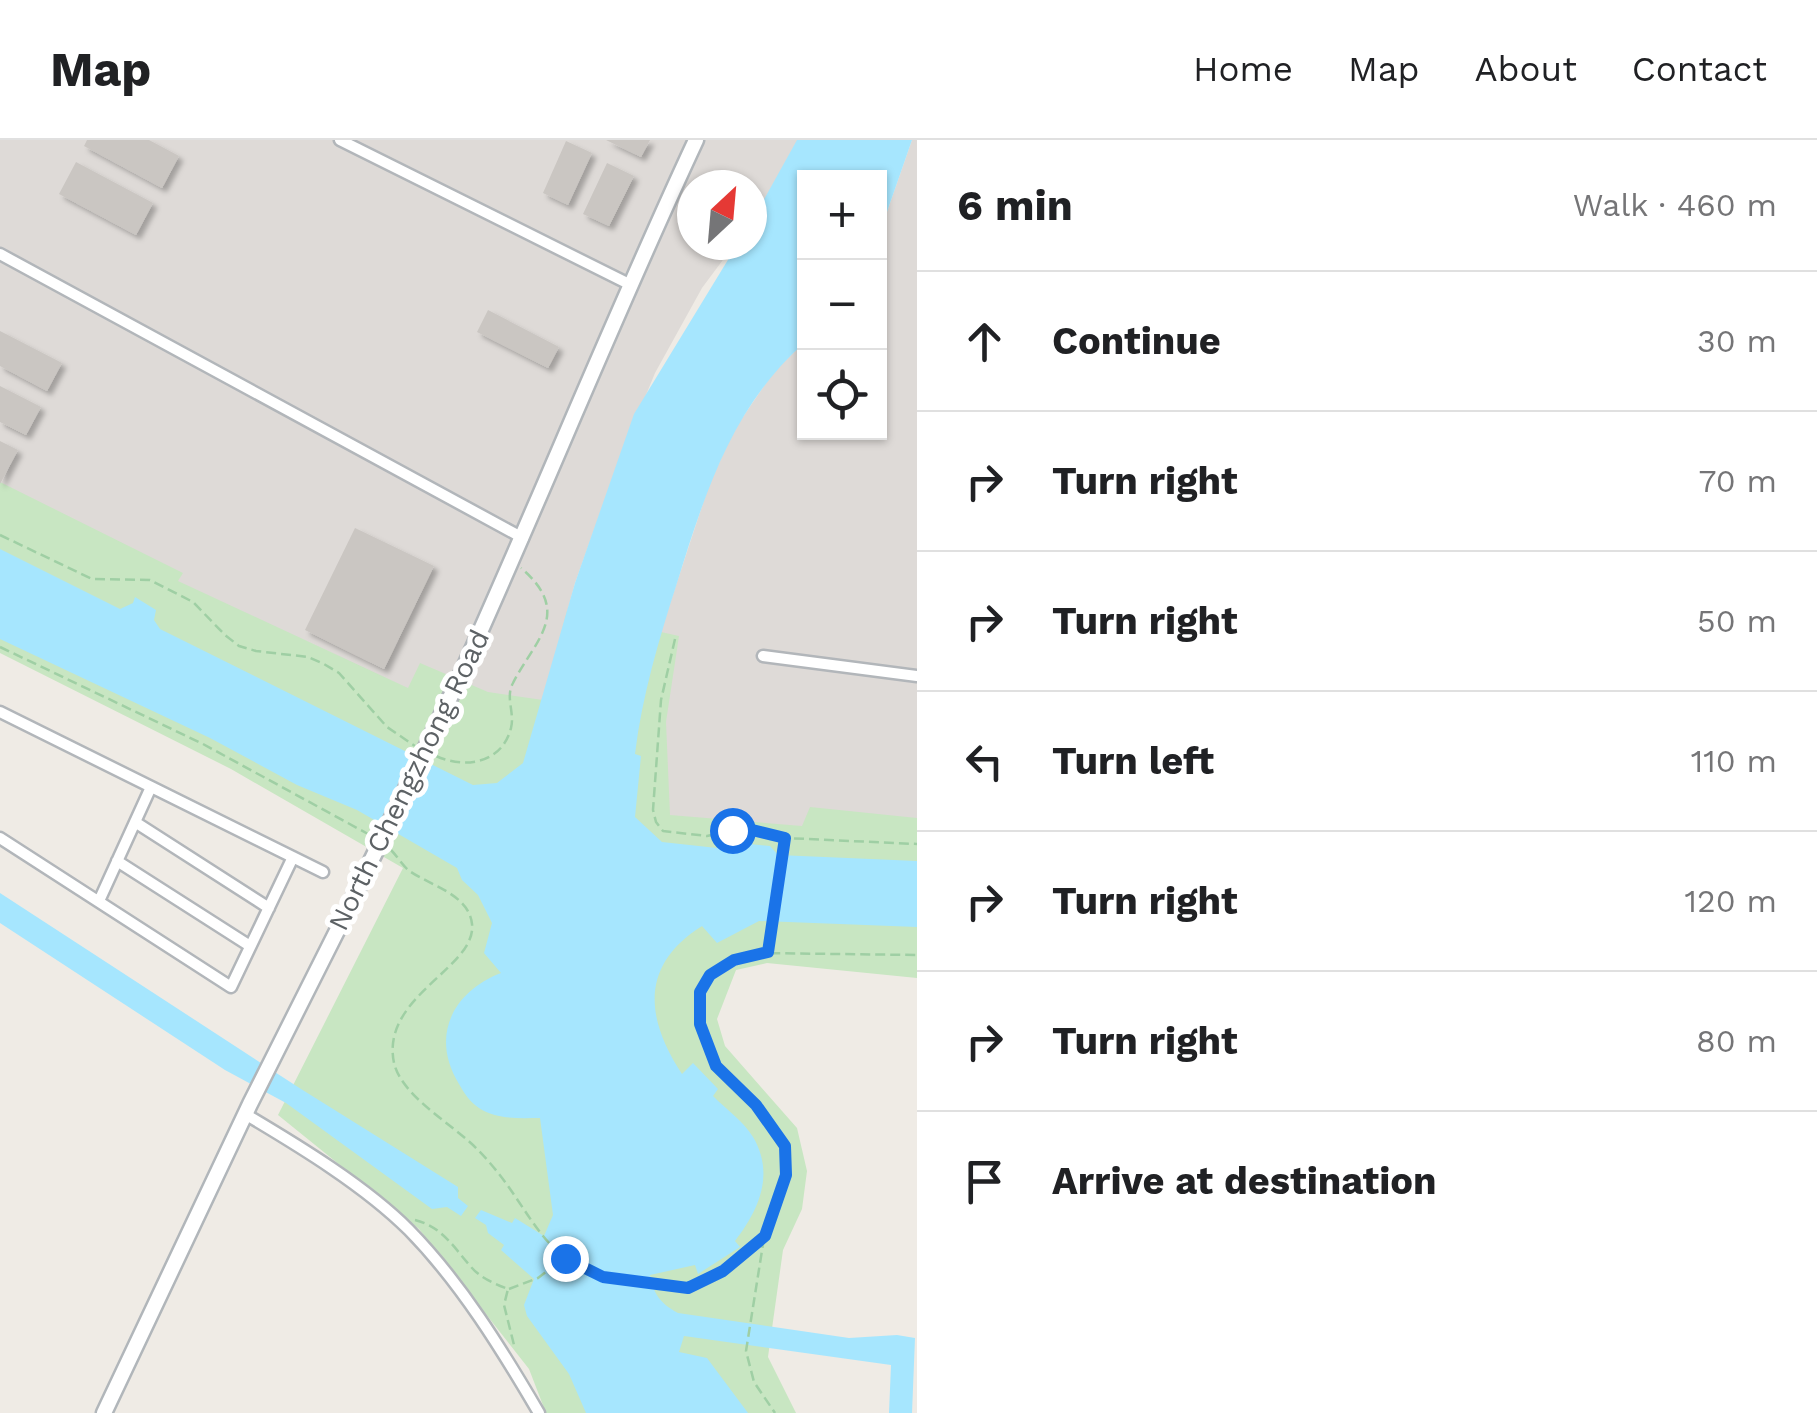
<!DOCTYPE html>
<html lang="en">
<head>
<meta charset="utf-8">
<style>
  :root { --surface:#fff; --page:#f2f2f2; --text:#202124; --muted:#757577; --line:#e0e0e0 }
  body { margin:0; font-family:"Work Sans",sans-serif; background:var(--page); color:var(--text) }
  .controls { position:absolute; right:30px; top:30px; display:grid; overflow:hidden; border-radius:0px; box-shadow:0 2px 8px #0004 }
  .controls button { width:90px; height:90px; display:grid; place-items:center; padding:0; border:0; border-bottom:2px solid var(--line); background:var(--surface); color:var(--text); font:50px sans-serif }
  .compass { position:absolute; left:677px; top:30px; width:90px; height:90px; border-radius:50%; background:var(--surface); box-shadow:0 2px 8px #0004; rotate:26deg }
  .stop { position:absolute; width:30px; height:30px; margin:-22px; border:8px solid #1a73e8; border-radius:50%; background:#fff }
  .stop.end { background:#1a73e8; border-color:#fff; box-shadow:0 2px 10px #0008 }
  .list { margin:0; padding:0; list-style:none }
  h2 { display:flex; justify-content:space-between; align-items:center; height:130px; margin:0; padding:0 40px; font-size:42px }
  h2 small { font-size:32px; font-weight:400; color:var(--muted) }
  .list li { display:grid; grid-template-columns:65px 1fr auto; gap:30px; align-items:center; box-sizing:border-box; height:140px; padding:0 40px; border-top:2px solid var(--line) }
  .list b { display:block; font-size:38px; white-space:nowrap }
  .list em { font-size:32px; font-style:normal; color:var(--muted) }
  .icon { flex:none; width:55px; height:55px; fill:none; stroke:currentColor; stroke-width:2; stroke-linecap:round; stroke-linejoin:round }
  .map { position:relative; flex:none; width:917px; height:1273px; overflow:hidden }
  header { display:flex; align-items:center; gap:60px; box-sizing:border-box; height:140px; padding:0 50px; background:var(--surface); border-bottom:2px solid var(--line) }
  header strong { font-size:48px }
  nav { display:flex; gap:55px; margin-inline-start:auto; font-size:35px }
  main { display:flex }
  aside { flex:1; background:var(--surface) }
  .map>svg:first-child { display:block }
</style>
</head>
<body>
<header>
<strong>Map</strong>
<nav><a>Home</a><a>Map</a><a>About</a><a>Contact</a></nav>
</header>
<main>
<div class="map">
<svg width="917" height="1273" viewBox="0 0 917 1273">
  <defs>
    <filter id="shadow"><feDropShadow dx="4.5" dy="4.5" stdDeviation="2.5" flood-color="#0004"/></filter>
  </defs>
  <rect width="100%" height="100%" fill="#efebe5"/>
  <!-- industrial -->
  <path fill="#dedad7" d="M0,0h803l-51,80v-35h-60v60h42l-32,43 -47,85 -37,90 -43,120 -34,125 -13,30 -528,-189z
    M912,0h5v721l-255,-19 -5,-199 52,-158 25,-55 41,-60 29,-27v89h75l1,-200z"/>
  <!-- green -->
  <path fill="#c8e6c2" d="M0,342l183,91 -5,8 230,107 12,-25 68,29 55,8 24,-89 112,25 -13,86 4,93 132,11 8,-19 107,11v160l-150,-15 -31,7 -19,49 8,27 72,82 10,43 -5,38 -19,41 -15,107 28,56h-250l-17,-44 -110,-140 -141,-114 125,-247 -172,-99 -231,-116z"/>
  <!-- water -->
  <path fill="#a6e6fe" d="M797,0h115l-32,92 -1,-54h-75v165c-72,64 -99,150 -127,240 -18,56 -35,113 -42,171l6,2 -6,61 27,25 55,6 4,-7 49,5 8,9 139,6v66l-158,-6 -42,22 -15,-17c-62,39 -57,92 -20,148l11,-11 25,26 -5,7c13,13 31,26 40,41 22,37 6,73 -18,104l5,6 -42,27 -3,-9 -45,10c4,20 10,28 28,38l171,25 48,-3 18,3 -3,75h-23l2,-48 -207,-29 -5,16 28,6 41,55h-162l-17,-39 -42,-58 -3,-11 10,-26 -33,-29 3,-5 -16,-12 -2,-8 -11,-7 6,-8 31,13 3,-5 29,18 9,-21 -13,-97c-20,0 -43,2 -61,-10 -9,-6 -15,-15 -20,-24 -29,-47 -7,-92 42,-111l-17,-20 8,-30 -14,-28 -16,-15 -5,-12 -100,-58 -60,-25 -87,-47 -210,-99v-90l120,60 13,-6 2,-6 21,13 -2,10 6,9 313,156 24,-2 26,-20 52,-180 59,-169 103,-169h15v-24z
    M0,753l301,196 157,98v11l10,8 -7,10 -14,-9 -15,2 -146,-106 -61,-33 -225,-147z"/>
  <!-- building -->
  <path fill="#cac6c2" filter="url(#shadow)" d="M87,0h62l30,16 -17,32 -78,-42z
    M606,0h44l-9,17z
    M566,1l26,12 -24,52 -25,-12z
    M76,22l77,41 -17,32 -77,-41z
    M607,23l27,13 -25,50 -26,-12z
    M488,170l71,37 -11,21 -71,-36z
    M0,191l62,32 -15,28 -47,-25z
    M0,246l41,21 -15,28 -26,-13z
    M0,301l18,9 -18,34z
    M355,388l79,38 -50,103 -79,-39z"/>
  <g fill="none" stroke-linecap="round" stroke-linejoin="round">
    <defs>
      <path id="street" d="M340,0l289,144
        M0,114l523,284
        M763,516l154,20
        M0,572l323,160
        M135,682l134,86
        M0,698l231,149 62,-130
        M117,721l133,85
        M99,761l52,-114
        M245,974c54,32 120,72 164,116 52,53 93,120 130,183"/>
      <path id="secondary" d="M459,539c81,-179 154,-361 237,-539
        M104,1273l146,-309 95,-189"/>
    </defs>
    <!-- street casing -->
    <use href="#street" stroke="#b2b6ba" stroke-width="15"/>
    <!-- secondary casing -->
    <use href="#secondary" stroke="#b1b6ba" stroke-width="19"/>
    <!-- path -->
    <path stroke="#9fcfa4" stroke-width="2.5" stroke-dasharray="10 5" stroke-linecap="butt" d="M0,395l92,44 58,1 43,22 32,33 14,11 17,5 52,6 16,7 15,9 48,54 28,19
      M675,499l-14,61 -8,110 3,12 7,9 44,5 37,-8 41,10 132,6
      M0,507l203,97 165,90
      M436,616c28,13 66,8 75,-28 4,-15 -6,-31 2,-45 21,-42 61,-70 8,-115
      M391,710c7,7 12,17 20,22 21,14 58,23 61,52 5,44 -92,72 -78,139 8,34 60,62 83,86 64,64 59,128 170,133 17,1 35,9 51,1 20,-9 56,-30 67,-48 11,-19 26,-67 20,-88 -9,-31 -51,-56 -69,-80 -16,-23 -28,-72 -5,-92 13,-12 32,-17 48,-22l158,2
      M768,810l17,-110
      M415,1080c28,7 39,28 57,48 9,10 23,16 36,21l-4,16 11,44
      M764,1098l-18,113 8,31 21,31
      M509,1149l29,-11 25,-19"/>
    <!-- street -->
    <use href="#street" stroke="#fff" stroke-width="10"/>
    <!-- secondary -->
    <use href="#secondary" stroke="#fff" stroke-width="14"/>
    <defs>
      <path id="secondary-bridge" d="M345,775l114,-236"/>
    </defs>
    <!-- secondary-bridge casing -->
    <use href="#secondary-bridge" stroke="#b1b6ba" stroke-width="19" stroke-linecap="butt"/>
    <!-- secondary-bridge -->
    <use href="#secondary-bridge" stroke="#fff" stroke-width="14"/>
  </g>
  <g fill="none" stroke-linecap="round" stroke-linejoin="round">
    <!-- route -->
    <path stroke="#1a73e8" stroke-width="12" d="M565,1118l38,19 85,11 35,-17 42,-35 21,-61 -1,-29 -29,-41 -40,-39 -16,-42v-32l10,-17 24,-15 34,-8 17,-114 -41,-10 -12,2"/>
  </g>
  <g text-anchor="middle" dominant-baseline="central" stroke-width="10" stroke-linejoin="round" paint-order="stroke">
    <!-- street labels -->
    <g font-size="28" fill="#5d6265" stroke="#fff">
      <text transform="translate(409 640) rotate(-64)">North Chengzhong Road</text>
    </g>
  </g>
</svg>
<div class="controls">
<button>+</button>
<button>−</button>
<button><svg class="icon" aria-label="locate" viewBox="0 0 24 24"><circle cx="12" cy="12" r="6"/><path d="M12 2v4M12 18v4M2 12h4M18 12h4"/></svg></button>
</div>
<svg class="compass" viewBox="-18 -18 36 36"><path d="M0-13l5 13h-10z" fill="#e53935"/><path d="M0 13l5-13h-10z" fill="#757577"/></svg>
<div class="stop" style="left:732px;top:690px"></div>
<div class="stop end" style="left:565px;top:1118px"></div>
</div>
<aside>
<h2>6 min<small>Walk · 460 m</small></h2>
<ul class="list">
<li><svg class="icon" aria-label="ahead" viewBox="0 0 24 24"><path d="M12 20V5M6 11l6-6 6 6"/></svg><div><b>Continue</b></div><em>30 m</em></li>
<li><svg class="icon" aria-label="right" viewBox="0 0 24 24"><path d="M7 20v-9h11M14 6l5 5-5 5"/></svg><div><b>Turn right</b></div><em>70 m</em></li>
<li><svg class="icon" aria-label="right" viewBox="0 0 24 24"><path d="M7 20v-9h11M14 6l5 5-5 5"/></svg><div><b>Turn right</b></div><em>50 m</em></li>
<li><svg class="icon" aria-label="left" viewBox="0 0 24 24"><path d="M17 20v-9H6M10 6l-5 5 5 5"/></svg><div><b>Turn left</b></div><em>110 m</em></li>
<li><svg class="icon" aria-label="right" viewBox="0 0 24 24"><path d="M7 20v-9h11M14 6l5 5-5 5"/></svg><div><b>Turn right</b></div><em>120 m</em></li>
<li><svg class="icon" aria-label="right" viewBox="0 0 24 24"><path d="M7 20v-9h11M14 6l5 5-5 5"/></svg><div><b>Turn right</b></div><em>80 m</em></li>
<li><svg class="icon" aria-label="arrive" viewBox="0 0 24 24"><path d="M6 21V4h12l-3 4 3 4H6"/></svg><div><b>Arrive at destination</b></div></li>
</ul>
</aside>
</main>
</body>
</html>
